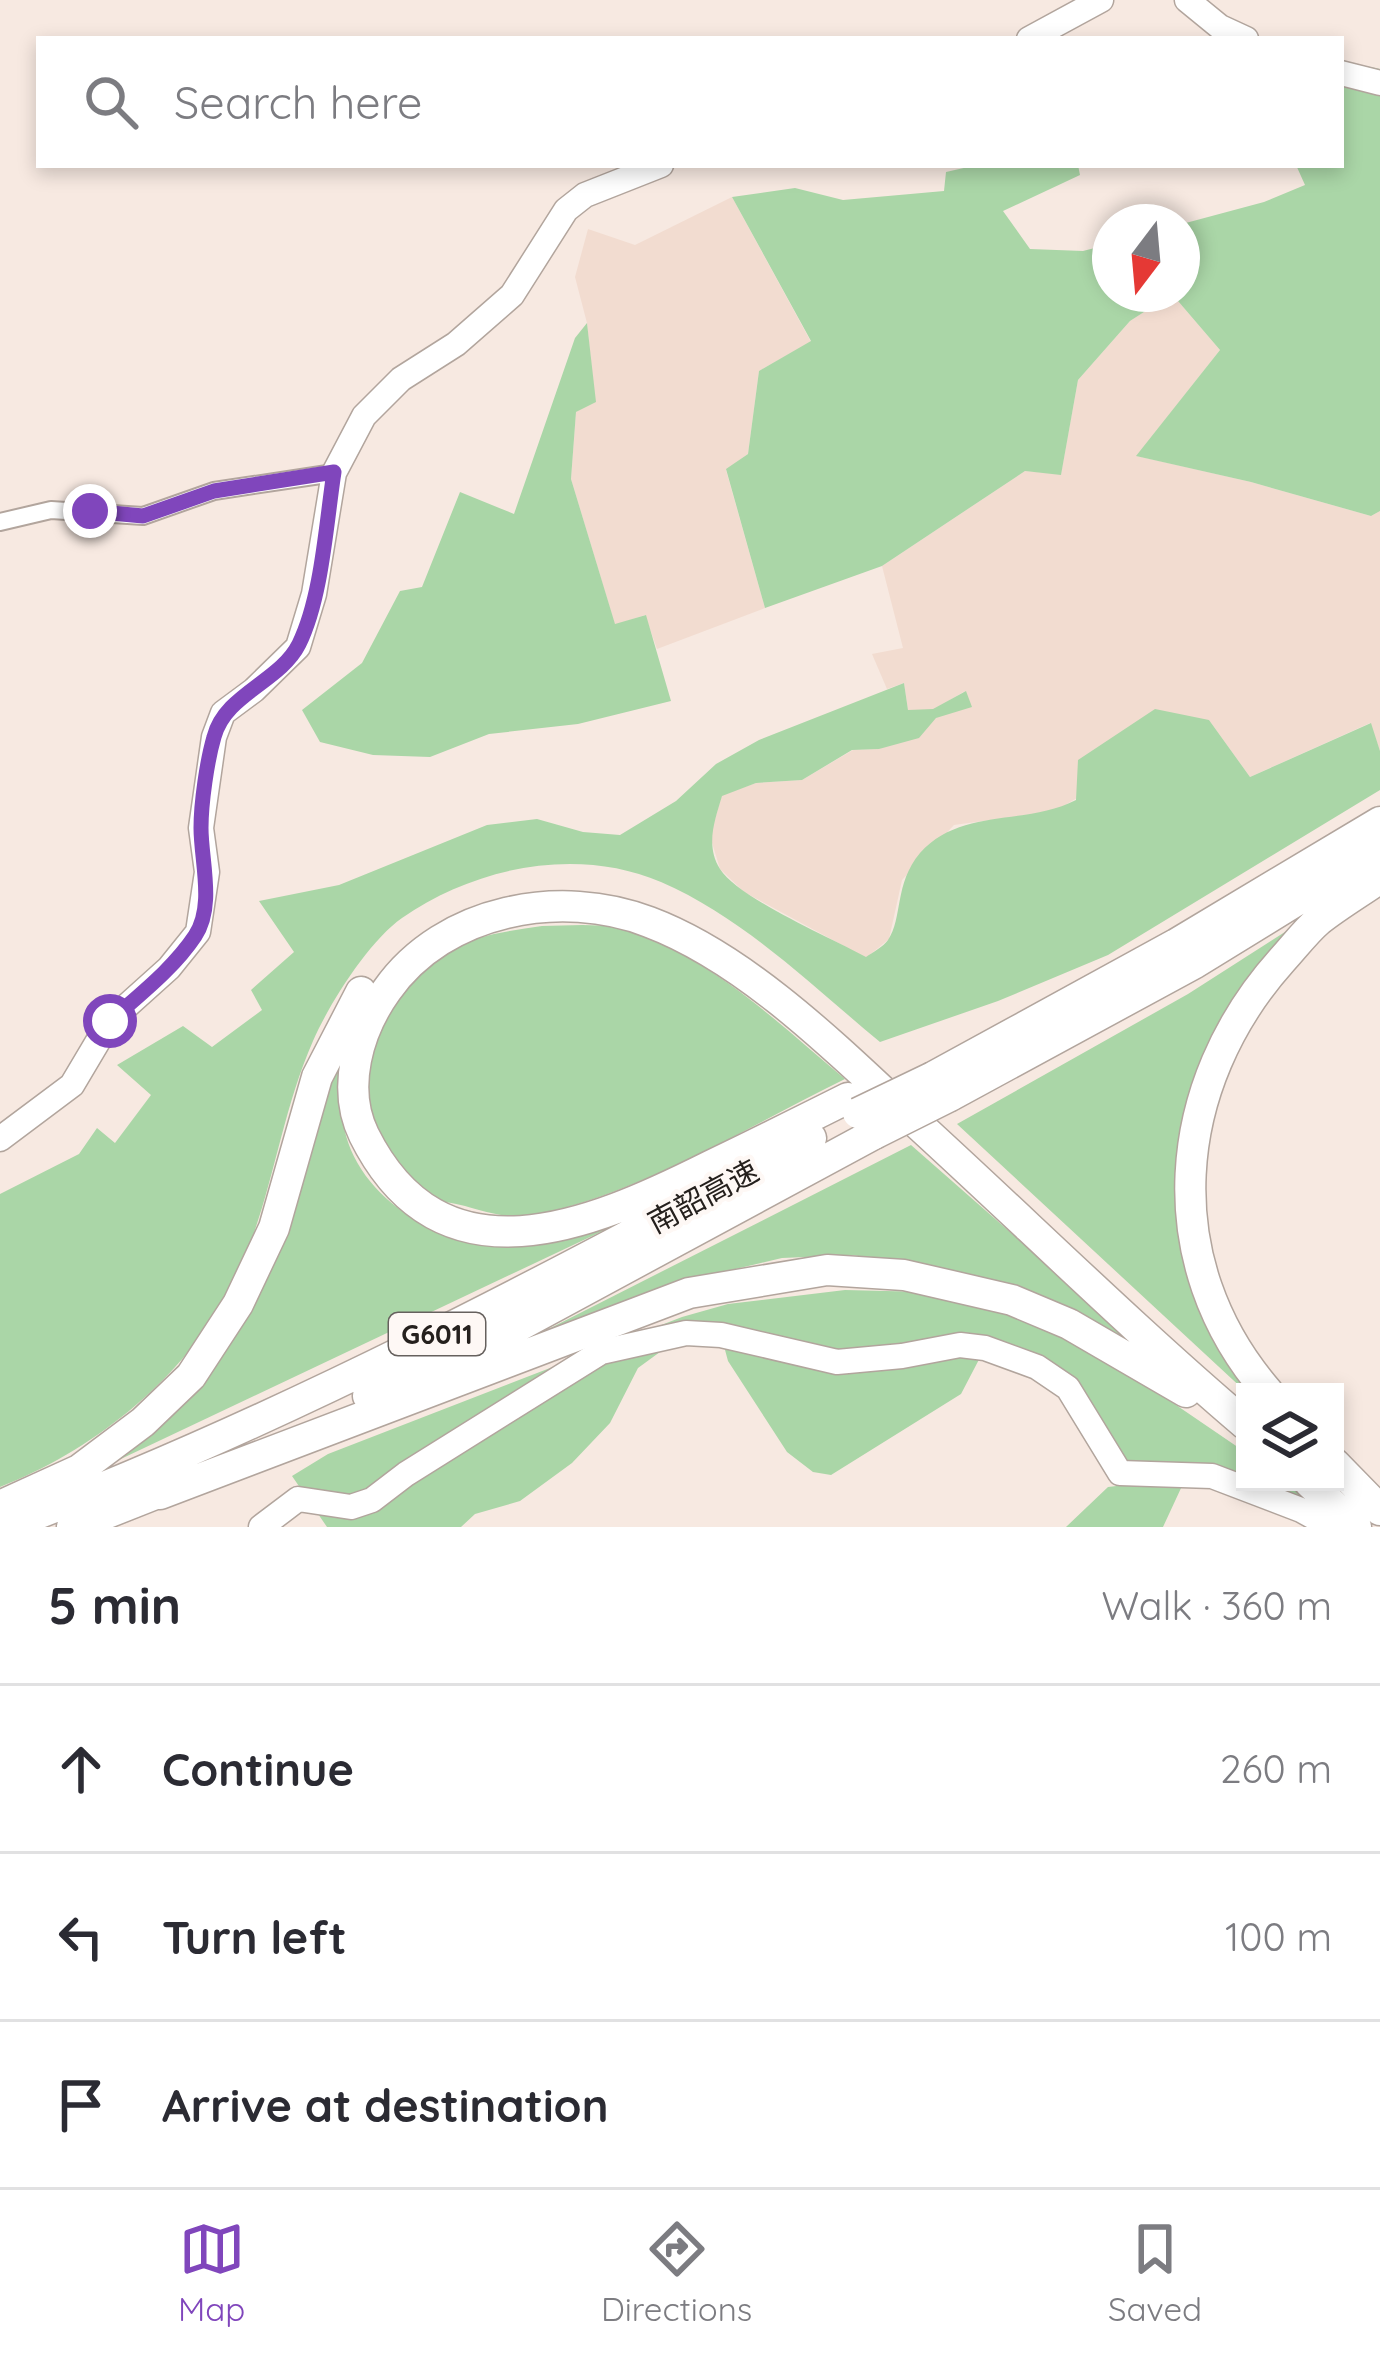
<!DOCTYPE html>
<html lang="en">
<head>
<meta charset="utf-8">
<style>
  :root { --surface:#fff; --page:#f7f7f7; --text:#2b2b33; --muted:#7c7c81; --line:#e1e1e2; --accent:#8046bc }
  body { margin:0; font-family:Quicksand,"Noto Sans SC",sans-serif; background:var(--page); color:var(--text) }
  .controls { position:absolute; right:36px; bottom:36px; display:grid; overflow:hidden; border-radius:0px; box-shadow:0 6px 18px #0003 }
  .controls button { width:108px; height:108px; display:grid; place-items:center; padding:0; border:0; border-bottom:3px solid var(--line); background:var(--surface); color:var(--text); font:60px sans-serif }
  .compass { position:absolute; left:1092px; top:204px; width:108px; height:108px; border-radius:50%; background:var(--surface); box-shadow:0 6px 18px #0003; rotate:196deg }
  .stop { position:absolute; width:36px; height:36px; margin:-27px; border:9px solid #8046bc; border-radius:50%; background:#fff }
  .stop.end { background:#8046bc; border-color:#fff; box-shadow:0 3px 12px #0008 }
  .list { margin:0; padding:0; list-style:none }
  h2 { display:flex; justify-content:space-between; align-items:center; height:156px; margin:0; padding:0 48px; font-size:51px }
  h2 small { font-size:39px; font-weight:400; color:var(--muted) }
  .list li { display:grid; grid-template-columns:78px 1fr auto; gap:36px; align-items:center; box-sizing:border-box; height:168px; padding:0 48px; border-top:3px solid var(--line) }
  .list b { display:block; font-size:45px; white-space:nowrap }
  .list em { font-size:39px; font-style:normal; color:var(--muted) }
  .icon { flex:none; width:66px; height:66px; fill:none; stroke:currentColor; stroke-width:2; stroke-linecap:round; stroke-linejoin:round }
  .map { position:relative; flex:none; width:1380px; height:1527px; overflow:hidden }
  .search { position:absolute; background:var(--surface); box-shadow:0 6px 18px #0003; left:36px; right:36px; top:36px; height:132px; display:flex; align-items:center; gap:30px; box-sizing:border-box; padding:0 42px; border-radius:0px; color:var(--muted); font-size:45px }
  .sheet { height:660px; background:var(--surface) }
  nav { display:flex; justify-content:space-around; align-items:center; box-sizing:border-box; height:168px; border-top:3px solid var(--line); background:var(--surface); font-size:33px; color:var(--muted) }
  nav a { display:grid; justify-items:center; gap:6px }
  nav .on { color:var(--accent) }
  .map>svg:first-child { display:block }
</style>
</head>
<body>
<div class="map">
<svg width="1380" height="1527" viewBox="0 0 1380 1527">
  <rect width="100%" height="100%" fill="#f7e9e1"/>
  <!-- built -->
  <path fill="#f2dcd0" d="M732,197l79,145 -52,29 -11,83 -22,16 39,138 -108,41 -12,-34 -30,10 -44,-146 5,-67 19,-11 -8,-78 -12,-46 13,-48 47,16z
    M1172,294l48,56 -83,106 114,26 120,34 9,-5v240l-10,-28 -120,54 -41,-57 -154,91 -101,14 -52,55 -13,59 -23,19 -122,-66 -24,-23 -10,-33 12,-41 34,-12 46,-3 51,-30 26,-1 57,-31 29,-27 -32,19h-25l-4,-27 -17,6 -15,-35 31,-6 -21,-82 143,-95 36,3 17,-94 52,-59z"/>
  <!-- green -->
  <path fill="#aad6a7" d="M1341,61l39,8v442l-9,5 -120,-34 -115,-26 84,-106 -48,-56 -42,27 -52,59 -17,95 -36,-4 -143,95 -117,42 -39,-139 22,-15 11,-83 52,-30 -79,-144 63,-9 48,12 101,-9 2,-19 31,-7h101l2,10 -77,36 27,38 53,2 27,-7v50h72v-70l82,-22 41,-17 -9,-20h45z
    M587,323l9,79 -20,10 -5,67 44,145 31,-9 25,86 -93,23 -89,10 -59,23 -57,-2 -53,-13 -18,-32 60,-47 38,-72 22,-4 38,-95 54,22 61,-176z
    M904,683l4,27 25,-1 33,-18 6,16 -36,11 -17,20 -40,11 -27,1 -50,30 -46,3 -34,13c-7,24 -17,49 -2,73 18,29 113,70 146,88 6,-4 18,-11 22,-17 15,-22 6,-56 32,-87 41,-46 106,-27 156,-53l2,-40 77,-51 54,11 41,57 121,-54 9,28v39l-272,165 -110,46 -118,41c-68,-56 -136,-124 -219,-160 -84,-36 -186,-15 -259,36 -33,23 -73,86 -89,123 -37,84 -42,177 -88,257 -48,86 -135,154 -225,189v-293l79,-40 18,-26 18,15 36,-48 -34,-30 66,-39 29,21 50,-37 -11,-20 43,-38 -35,-51 80,-16 148,-60 50,-6 46,13 37,3 56,-34 40,-37 43,-24z
    M1299,923c-23,27 -53,54 -71,84 -49,83 -72,200 -31,291 15,32 39,63 57,94h-8l-289,-268 231,-130z
    M542,926c23,0 51,-3 74,2 91,24 158,92 229,151 -96,47 -213,120 -318,137 -19,3 -44,-5 -62,-10 -11,-3 -26,-4 -36,-10 -7,-4 -13,-13 -19,-19 -69,-65 -45,-156 21,-214 32,-27 71,-31 111,-37z
    M363,1005c-7,31 -20,68 -21,100 -1,84 93,143 169,142 45,0 92,-22 134,-36l-558,264 108,-93z
    M911,1145l245,215 -93,-56 -137,-39 -75,-10 -69,3 -97,23 -164,62z
    M845,1290l82,2 95,22 135,78 88,60v30h49l39,31 -88,-22 -125,-18 -52,-85 -83,-40 -24,46 -130,81 -18,-3 -26,-20 -59,-91 -7,-26 -35,-2 -48,35 -28,55 -38,40 -52,38 -45,13 -14,13h-134l-35,-51 36,-22 354,-137 46,-13z
    M1150,1482l32,4 -19,41h-97l42,-40z"/>
  <g fill="none" stroke-linecap="round" stroke-linejoin="round">
    <defs>
      <path id="street" d="M0,522l51,-12 92,6 71,-25 120,-18"/>
      <path id="secondary" d="M1187,0l33,27 26,12
        M1029,39l72,-39
        M1341,73l39,10
        M0,1139l72,-54 38,-64 59,-53 29,-36 9,-60 -6,-44 13,-91 9,-24 31,-23 44,-43 16,-53 20,-121 30,-57 37,-37 55,-35 56,-49 54,-85 19,-15 76,-30
        M261,1527l37,-28 53,8 21,-7 34,-26 195,-122 85,-19 35,2 116,27 65,-6 58,-11 25,3 52,19 31,21 52,85 92,3 89,34 31,17"/>
      <path id="highway" d="M933,1077l243,-133 204,-122
        M950,1096l245,-133 185,-114
        M848,1098c-46,23 -92,46 -138,68 -120,60 -269,124 -346,-31 -23,-47 -6,-105 23,-145 57,-81 174,-102 262,-68 96,36 187,126 261,195 112,102 220,209 335,307
        M1268,1392c-113,-130 -98,-307 14,-432 12,-13 24,-29 37,-40 19,-15 41,-28 61,-42
        M368,1396l145,-67 361,-195
        M1335,1464l45,46
        M1309,1482l47,45
        M160,1494l529,-201 138,-23 77,5 108,25 57,24 117,68
        M0,1506l79,-36 64,-48 48,-46 47,-72 36,-76 43,-151 44,-85
        M3,1527c279,-105 546,-248 808,-389
        M72,1527l106,-42"/>
    </defs>
    <!-- street casing -->
    <use href="#street" stroke="#b2a59d" stroke-width="20"/>
    <!-- secondary casing -->
    <use href="#secondary" stroke="#b2a59d" stroke-width="27"/>
    <!-- highway casing -->
    <use href="#highway" stroke="#b2a59d" stroke-width="33"/>
    <!-- street -->
    <use href="#street" stroke="#fff" stroke-width="16"/>
    <!-- secondary -->
    <use href="#secondary" stroke="#fff" stroke-width="24"/>
    <!-- highway -->
    <use href="#highway" stroke="#fff" stroke-width="30"/>
    <defs>
      <path id="highway-bridge" d="M858,1113l75,-36
        M874,1134l76,-38"/>
    </defs>
    <!-- highway-bridge casing -->
    <use href="#highway-bridge" stroke="#b2a59d" stroke-width="33" stroke-linecap="butt"/>
    <!-- highway-bridge -->
    <use href="#highway-bridge" stroke="#fff" stroke-width="30"/>
  </g>
  <g fill="none" stroke-linecap="round" stroke-linejoin="round">
    <!-- route -->
    <path stroke="#8046bc" stroke-width="15" d="M90,511l53,5 71,-25 120,-19c-8,52 -12,125 -35,172 -19,38 -74,50 -85,93 -7,24 -13,66 -13,91 0,33 14,78 -6,108 -22,33 -56,59 -85,85"/>
  </g>
  <g text-anchor="middle" dominant-baseline="central" stroke-width="9" stroke-linejoin="round" paint-order="stroke">
    <!-- shield labels -->
    <rect fill="#fef8f5" stroke="#66615e" stroke-width="3" x="389" y="1313" width="96" height="42" rx="9"/>
    <g font-size="27" font-weight="bold" fill="#25201d">
      <text x="437" y="1334">G6011</text>
    </g>
    <!-- street labels -->
    <g font-size="30" fill="#25201d" stroke="#fef8f5">
      <text transform="translate(703 1196) rotate(-28)">南韶高速</text>
    </g>
  </g>
</svg>
<div class="controls">
<button><svg class="icon" aria-label="layers" viewBox="0 0 24 24"><path d="M12 4l9 5-9 5-9-5zM3 14l9 5 9-5"/></svg></button>
</div>
<svg class="compass" viewBox="-18 -18 36 36"><path d="M0-13l5 13h-10z" fill="#e53935"/><path d="M0 13l5-13h-10z" fill="#7c7c81"/></svg>
<div class="stop" style="left:110px;top:1021px"></div>
<div class="stop end" style="left:90px;top:511px"></div>
<div class="search"><svg class="icon" aria-label="search" viewBox="0 0 24 24"><circle cx="10" cy="10" r="6"/><path d="M15 15l6 6"/></svg>Search here</div>
</div>
<section class="sheet">
<h2>5 min<small>Walk · 360 m</small></h2>
<ul class="list">
<li><svg class="icon" aria-label="ahead" viewBox="0 0 24 24"><path d="M12 20V5M6 11l6-6 6 6"/></svg><div><b>Continue</b></div><em>260 m</em></li>
<li><svg class="icon" aria-label="left" viewBox="0 0 24 24"><path d="M17 20v-9H6M10 6l-5 5 5 5"/></svg><div><b>Turn left</b></div><em>100 m</em></li>
<li><svg class="icon" aria-label="arrive" viewBox="0 0 24 24"><path d="M6 21V4h12l-3 4 3 4H6"/></svg><div><b>Arrive at destination</b></div></li>
</ul>
</section>
<nav>
<a class="on"><svg class="icon" aria-label="map" viewBox="0 0 24 24"><path d="M3 6l6-2 6 2 6-2v14l-6 2-6-2-6 2zM9 4v14M15 6v14"/></svg>Map</a>
<a><svg class="icon" aria-label="directions" viewBox="0 0 24 24"><path d="M12 3l9 9-9 9-9-9zM9 14v-3h6M13 9l2 2-2 2"/></svg>Directions</a>
<a><svg class="icon" aria-label="saved" viewBox="0 0 24 24"><path d="M7 4h10v16l-5-4-5 4z"/></svg>Saved</a>
</nav>
</body>
</html>
